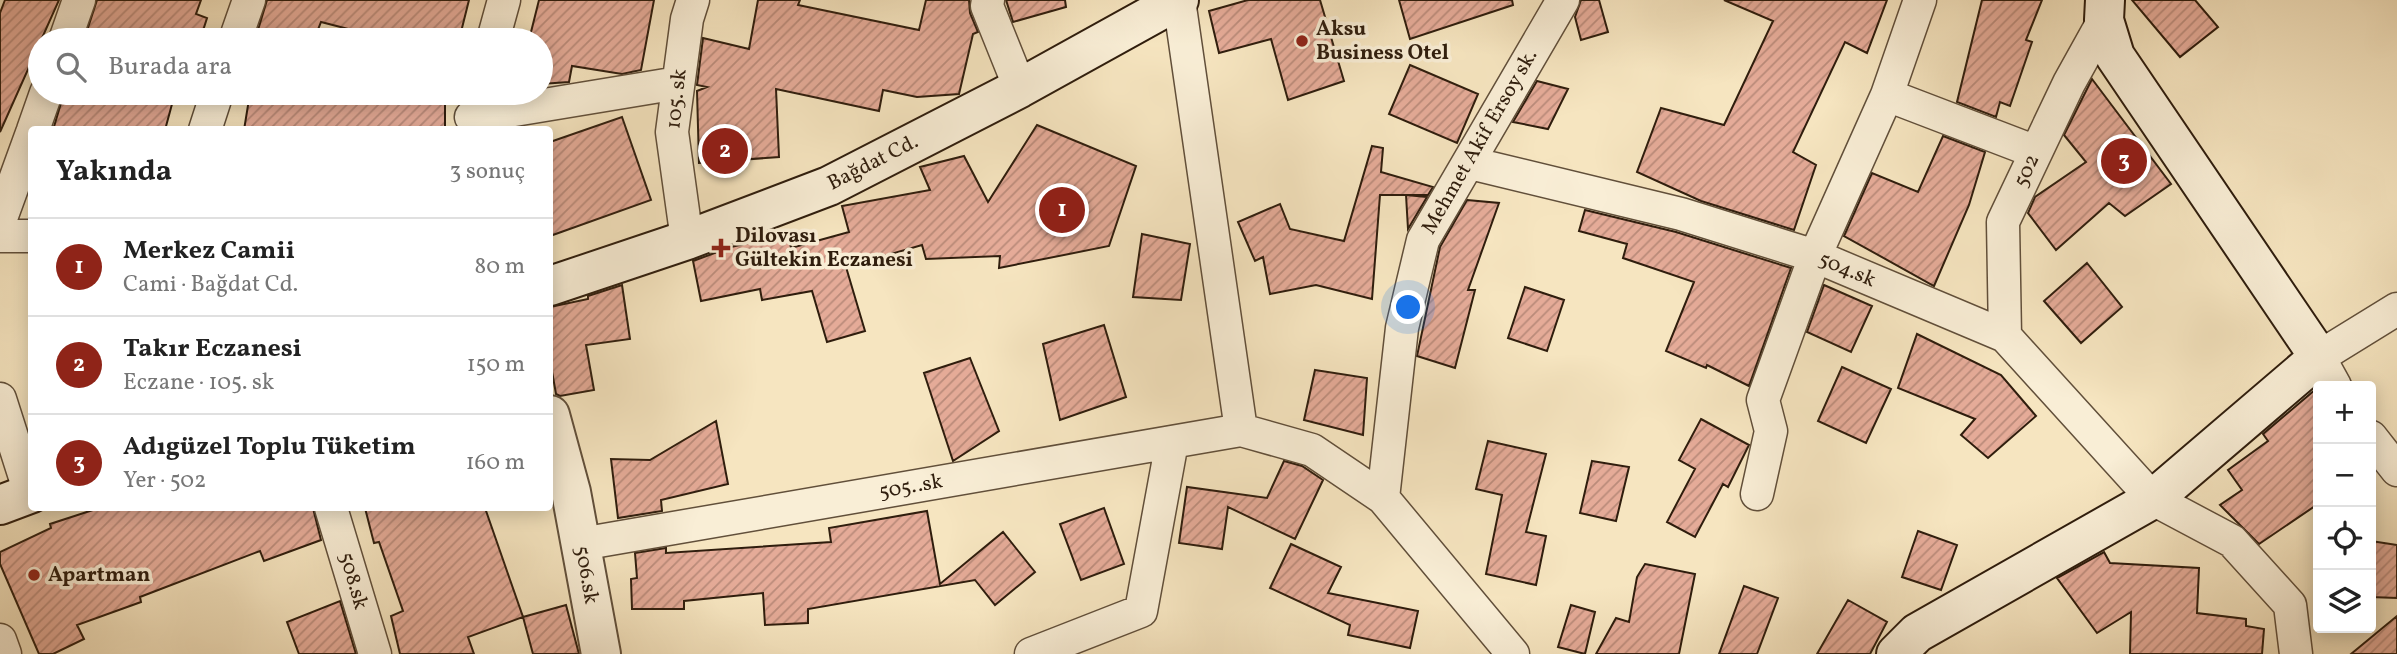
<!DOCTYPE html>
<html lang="tr">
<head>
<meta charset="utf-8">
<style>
  :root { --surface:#fff; --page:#f2f2f2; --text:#222; --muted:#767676; --line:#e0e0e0; --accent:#8f2418 }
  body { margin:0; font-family:Vollkorn,serif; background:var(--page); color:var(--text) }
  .controls { position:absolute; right:21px; bottom:21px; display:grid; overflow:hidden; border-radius:7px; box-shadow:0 4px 18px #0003 }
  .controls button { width:63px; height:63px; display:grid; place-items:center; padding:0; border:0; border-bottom:2px solid var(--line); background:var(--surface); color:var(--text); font:35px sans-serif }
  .you { position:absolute; left:1409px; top:308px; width:24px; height:24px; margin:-18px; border:5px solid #fff; border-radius:50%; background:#1a73e8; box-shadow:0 0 0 10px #1a73e833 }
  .badge { display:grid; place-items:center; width:46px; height:46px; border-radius:50%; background:var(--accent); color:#fff; font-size:23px; font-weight:700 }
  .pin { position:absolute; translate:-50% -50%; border:4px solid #fff; box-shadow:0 2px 7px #0006 }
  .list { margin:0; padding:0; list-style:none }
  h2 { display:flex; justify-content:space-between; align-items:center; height:91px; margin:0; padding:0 28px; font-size:30px }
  h2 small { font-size:23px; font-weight:400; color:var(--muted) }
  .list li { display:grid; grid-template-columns:46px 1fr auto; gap:21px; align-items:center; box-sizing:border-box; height:98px; padding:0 28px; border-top:2px solid var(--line) }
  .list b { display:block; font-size:26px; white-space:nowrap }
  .list p { margin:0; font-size:23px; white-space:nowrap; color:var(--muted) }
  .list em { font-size:23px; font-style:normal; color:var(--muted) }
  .icon { flex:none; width:38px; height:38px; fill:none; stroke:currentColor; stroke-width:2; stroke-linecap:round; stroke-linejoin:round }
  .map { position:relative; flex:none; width:2397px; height:654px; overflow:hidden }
  .search { position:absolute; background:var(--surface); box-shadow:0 4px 18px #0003; left:28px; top:28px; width:525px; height:77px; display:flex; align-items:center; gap:18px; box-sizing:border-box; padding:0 24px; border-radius:38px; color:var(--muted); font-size:26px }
  .panel { position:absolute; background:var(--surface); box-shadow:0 4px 18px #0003; left:28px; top:126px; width:525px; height:385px; border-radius:7px }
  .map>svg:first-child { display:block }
</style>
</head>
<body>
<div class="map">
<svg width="2397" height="654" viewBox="0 0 2397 654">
  <defs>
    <pattern id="building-hatch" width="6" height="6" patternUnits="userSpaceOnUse" patternTransform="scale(1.75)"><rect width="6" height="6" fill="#e5ab98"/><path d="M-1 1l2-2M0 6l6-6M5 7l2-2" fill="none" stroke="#ba8b7a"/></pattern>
  </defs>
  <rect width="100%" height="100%" fill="#f6e5c0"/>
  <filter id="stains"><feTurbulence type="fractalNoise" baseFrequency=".00286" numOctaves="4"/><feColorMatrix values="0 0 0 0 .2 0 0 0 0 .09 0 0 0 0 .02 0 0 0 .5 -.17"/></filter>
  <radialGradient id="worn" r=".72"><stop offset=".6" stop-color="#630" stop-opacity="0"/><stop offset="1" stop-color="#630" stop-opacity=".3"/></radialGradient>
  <!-- building -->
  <path fill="url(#building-hatch)" stroke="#2f1d0d" stroke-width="2" d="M5,0h54l-59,132v-119z
    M97,0h104l-5,14 11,4 -7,22h-116z
    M267,0h202l-10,40 -58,-11 -3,11h-7l-70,-18 -7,18h-27l-29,-10z
    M539,0h115l-13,70 -19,4 -50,-8 -3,16 -28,2v-44h-12z
    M758,0h42l-2,5 121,25 7,-30h43l1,13 8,19 -5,2 -14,60 -42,3 -34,-7 -4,21 -103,-22 3,68 -80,6 -2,-72 10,-4 -10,-2 6,-47 46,11z
    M1006,0h59l1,7 -53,15z
    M1248,0h72l24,81 -56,19 -17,-61 -52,14 -10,-42z
    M1399,0h113l1,5 -103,34z
    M1581,0h18l9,32 -27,8 -6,-23z
    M1724,0h163l-20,53 -22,-11 -52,110 23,13 -22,65 -93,-29 -64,-29 24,-64 63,17 49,-104z
    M1982,0h60l-16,40 6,2 -22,64 -10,-4 -4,15 -39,-15z
    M2132,0h63l23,27 -38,30z
    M1410,65l68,29 -21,49 -68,-29z
    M2092,79l79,105 -46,32 -16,-13 -53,47 -28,-37 7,-16 51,-35 -22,-27z
    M1537,81l31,8 -20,40 -35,-7z
    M64,93h111l-10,37h-112z
    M250,93h195v37h-201z
    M622,117l29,83 -101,36v-94z
    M1037,125l99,41 -27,80 -110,22 1,-12 -74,3 -4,-14 -76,22 19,64 -38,11 -15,-51 -50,9 -2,-11 -59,12 -8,-40 38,-14 57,-13 3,14 58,-16 -7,-26 88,-16 -10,-23 44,-11 24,46z
    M1943,136l42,16 -16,53 -35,81 -90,-50 28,-63 46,19z
    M1372,146l11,2 -2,24 52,15 -5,8h-22l21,2 -19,32 -2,-34h-26l-8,104 -56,-14 -46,9 -7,-37 -8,4 -17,-39 42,-18 10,25 54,12z
    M1467,200l32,3 -31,87h7l-20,78 -38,-12 23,-109z
    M1585,210l91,22 115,36 -42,118 -42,-21 -1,3 -40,-17 28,-69 -71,-24 4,-14 -48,-13z
    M1142,234l48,10 -9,56 -48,-3z
    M2087,263l35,44 -41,36 -37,-42z
    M622,285l8,54 -44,6 8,45 -34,6 -4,-2 -6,-34v-53l38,-8v-3z
    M1824,285l48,21 -21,46 -44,-20z
    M1525,287l39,13 -17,51 -39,-13z
    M1104,325l22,72 -66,23 -17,-76z
    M1917,334l84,41 35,41 -48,42 -27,-23 14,-16 -77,-31z
    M970,358l29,73 -46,30 -29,-88z
    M1842,367l49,22 -25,54 -48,-22z
    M1315,370l52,8 -4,57 -59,-15z
    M2316,389l2,5v110l-59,40 -39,-39 22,-15 -14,-20 40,-29 -5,-7z
    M1701,419l48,26 -21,42 -5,-3 -28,53 -28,-15 28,-53 -16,-9z
    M716,421l12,63 -67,16 1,11 -44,7 -7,-59 39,1z
    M1488,441l58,13 -20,78 20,4 -10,49 -50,-11 16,-79 -26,-6z
    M1284,461l18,5 21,14 -28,59 -67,-32 -6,42 -43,-6 8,-56 80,11z
    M1592,461l37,6 -13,54 -36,-8z
    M99,508h214l8,32 -57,21 -4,-10 -120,46 1,5 -64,23 7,14 -31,15h-14l-39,-90v-12l51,-24 -1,-4z
    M365,508h120l38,109 -55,20 6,17h-74l-9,-38 12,-5 -24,-69 -5,1z
    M1104,508l20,56 -43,16 -21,-56z
    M927,511l13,73 63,-52 32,40 -40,33 -20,-25 -167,29v14l-43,2 -2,-32 -79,8v8h-52l-1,-30 6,-1 -2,-25 31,-5v5l165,-11 -2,-14z
    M1918,531l39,14 -16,45 -39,-13z
    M2371,541l26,4v53l-26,-1z
    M1291,544l50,23 -13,26 90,18 -8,37 -62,-13 2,-10 -80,-37z
    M2104,552l6,11 89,5 -2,45 49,6v7l18,3 -2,25h-132l1,-42 -34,21 -40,-55z
    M1645,564l50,10 -16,80h-83l20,-36 13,4 8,-45z
    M1744,586l34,12 -21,56h-38z
    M1848,600l39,22 -17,32h-53z
    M340,601l16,53h-57l-12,-32z
    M566,605l13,49h-46l-10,-37z
    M1571,605l24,7 -10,42 -27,-7z
    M2397,616v38h-46z"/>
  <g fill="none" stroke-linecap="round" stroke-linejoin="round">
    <defs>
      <path id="minor" d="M988,0l-1,6 33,82
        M1179,0l62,430 71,20 71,48 130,156
        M65,40l14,-40
        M235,40l14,-40
        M493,40l11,-40
        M1887,95l149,57
        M471,117l207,-34
        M33,130l13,-37
        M205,130l12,-37
        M1470,163l211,51 134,42 190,80 148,163 79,42 58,64 6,49
        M0,221l32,-88
        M0,236h32
        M687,240l-15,-108 15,-113 6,-19
        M2005,336l-2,-114 66,-139 35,-63
        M2335,386l-16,-29 78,-48
        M0,399l30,94
        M2371,437l26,33
        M1757,494l14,-63 -8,-31 52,-144 72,-161 33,-95
        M1383,498l19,-170 21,-88 140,-240
        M331,508l44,146
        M581,544l660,-114
        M0,640l5,14
        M1031,654l110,-43 31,-169"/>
      <path id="tertiary" d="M550,415l21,77 30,162"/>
      <path id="secondary" d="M550,286l137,-46 142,-54 191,-98 159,-88
        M0,505l32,-12
        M1896,654l21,-21 236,-134 166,-142 -204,-301 -11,-36 1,-20"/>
    </defs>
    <!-- minor casing -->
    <use href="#minor" stroke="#614f3a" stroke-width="35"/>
    <!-- tertiary casing -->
    <use href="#tertiary" stroke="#614f3a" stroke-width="42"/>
    <!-- secondary casing -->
    <use href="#secondary" stroke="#2f1d0d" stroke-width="42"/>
    <!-- minor -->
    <use href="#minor" stroke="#f9eed6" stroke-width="32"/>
    <!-- tertiary -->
    <use href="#tertiary" stroke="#f9eed6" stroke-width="38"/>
    <!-- secondary -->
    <use href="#secondary" stroke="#f9eed6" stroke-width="38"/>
  </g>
  <!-- markers -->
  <g fill="#8f2418" stroke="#f9eed6" stroke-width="2.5">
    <circle cx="1302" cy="41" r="7"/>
    <path d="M717.5 237.5h7v7h7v7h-7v7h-7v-7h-7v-7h7z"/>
    <circle cx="34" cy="575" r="7"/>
  </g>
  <g text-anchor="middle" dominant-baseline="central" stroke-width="7" stroke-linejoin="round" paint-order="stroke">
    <!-- poi labels -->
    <g font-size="21" font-weight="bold" fill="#2f1d0d" stroke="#f9eed6" text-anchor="start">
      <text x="1316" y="29">Aksu<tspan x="1316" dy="24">Business Otel</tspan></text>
      <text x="735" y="236">Dilovası<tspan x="735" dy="24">Gültekin Eczanesi</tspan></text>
      <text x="48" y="575">Apartman</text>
    </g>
    <!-- street labels -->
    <g font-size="21" fill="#2f1d0d" stroke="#f9eed6">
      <text transform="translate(677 99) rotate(-84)">105. sk</text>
      <text transform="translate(1480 142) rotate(-60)">Mehmet Akif Ersoy sk.</text>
      <text transform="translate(873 163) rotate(-27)">Bağdat Cd.</text>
      <text transform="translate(2027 171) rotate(-65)">502</text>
      <text transform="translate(1847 270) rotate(23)">504.sk</text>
      <text transform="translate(911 487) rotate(-10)">505..sk</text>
      <text transform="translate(586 575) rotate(80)">506.sk</text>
      <text transform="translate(353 581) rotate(74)">508.sk</text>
    </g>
  </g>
  <rect width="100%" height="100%" filter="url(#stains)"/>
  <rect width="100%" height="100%" fill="url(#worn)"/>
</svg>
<div class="controls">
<button>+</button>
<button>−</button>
<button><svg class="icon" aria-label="locate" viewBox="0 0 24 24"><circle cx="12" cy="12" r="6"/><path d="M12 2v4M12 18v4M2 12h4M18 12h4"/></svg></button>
<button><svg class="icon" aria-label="layers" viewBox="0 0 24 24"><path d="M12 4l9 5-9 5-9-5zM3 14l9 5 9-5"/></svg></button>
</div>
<div class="you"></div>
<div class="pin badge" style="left:1062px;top:210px">1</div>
<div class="pin badge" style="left:725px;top:151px">2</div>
<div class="pin badge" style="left:2124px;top:161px">3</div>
<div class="search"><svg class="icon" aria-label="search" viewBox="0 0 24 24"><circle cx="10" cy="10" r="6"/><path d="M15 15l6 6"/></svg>Burada ara</div>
<section class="panel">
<h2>Yakında<small>3 sonuç</small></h2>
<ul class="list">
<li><span class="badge">1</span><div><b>Merkez Camii</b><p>Cami · Bağdat Cd.</p></div><em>80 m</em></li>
<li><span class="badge">2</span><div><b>Takır Eczanesi</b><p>Eczane · 105. sk</p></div><em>150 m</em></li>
<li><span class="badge">3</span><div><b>Adıgüzel Toplu Tüketim</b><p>Yer · 502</p></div><em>160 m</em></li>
</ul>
</section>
</div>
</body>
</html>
